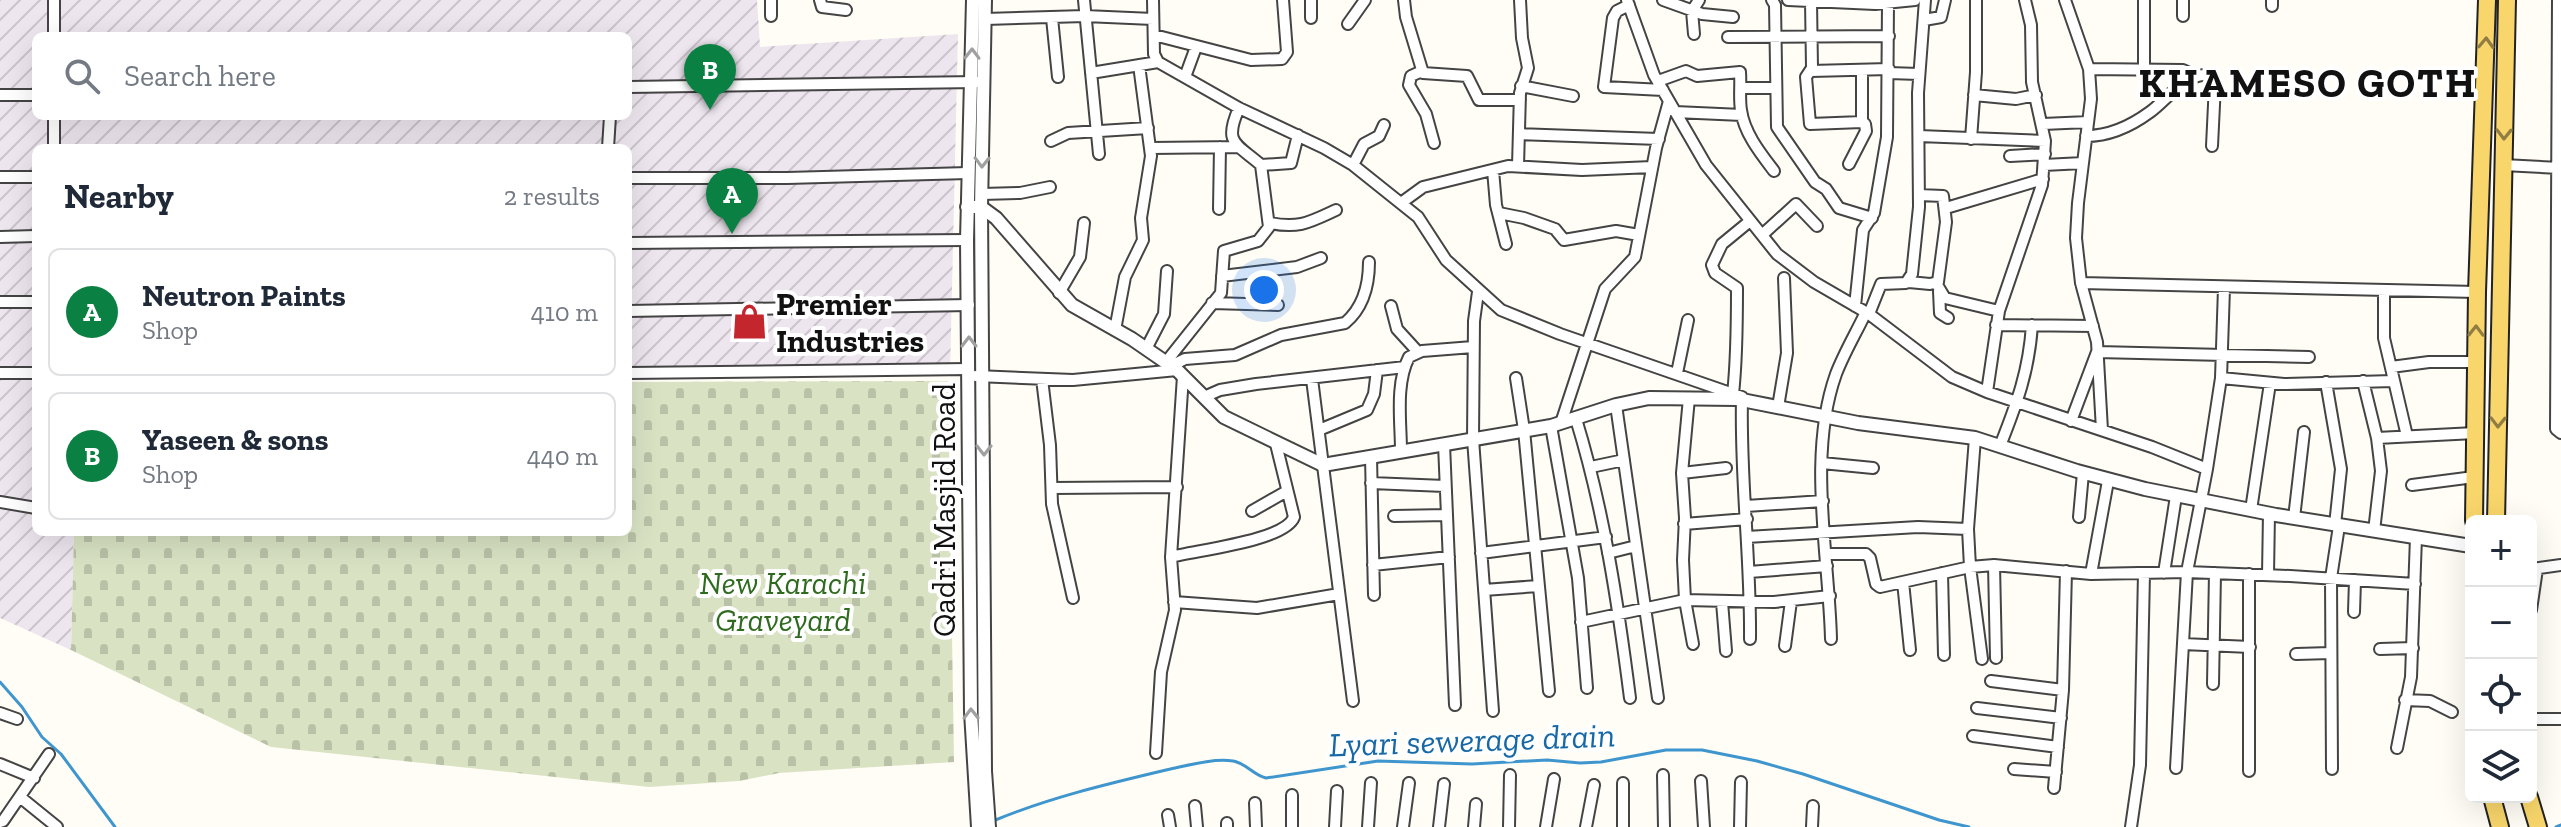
<!DOCTYPE html>
<html lang="en">
<head>
<meta charset="utf-8">
<style>
  :root { --surface:#fff; --page:#f6f6f7; --text:#1f2937; --muted:#747a83; --line:#e0e1e3; --accent:#0b8043 }
  body { margin:0; font-family:"Zilla Slab",serif; background:var(--page); color:var(--text) }
  .controls { position:absolute; right:24px; bottom:24px; display:grid; overflow:hidden; border-radius:12px; box-shadow:0 8px 32px #0002 }
  .controls button { width:72px; height:72px; display:grid; place-items:center; padding:0; border:0; border-bottom:2px solid var(--line); background:var(--surface); color:var(--text); font:40px sans-serif }
  .you { position:absolute; left:1264px; top:290px; width:28px; height:28px; margin:-20px; border:6px solid #fff; border-radius:50%; background:#1a73e8; box-shadow:0 0 0 12px #1a73e833 }
  .badge { display:grid; place-items:center; width:52px; height:52px; border-radius:50%; background:var(--accent); color:#fff; font-size:26px; font-weight:700 }
  .pin { position:absolute; translate:-50% -66px; filter:drop-shadow(0 2px 4px #0008) }
  .pin::after { content:''; position:absolute; top:42px; width:28px; height:24px; background:inherit; clip-path:polygon(0 0,100% 0,50% 100%) }
  .list { margin:0; padding:0; list-style:none }
  h2 { display:flex; justify-content:space-between; align-items:center; height:104px; margin:0; padding:0 32px; font-size:34px }
  h2 small { font-size:26px; font-weight:400; color:var(--muted) }
  .list li { display:grid; grid-template-columns:52px 1fr auto; gap:24px; align-items:center; box-sizing:border-box; height:128px; margin:0 16px 16px; padding:0 16px; border:2px solid var(--line); border-radius:12px }
  .list b { display:block; font-size:30px; white-space:nowrap }
  .list p { margin:0; font-size:26px; white-space:nowrap; color:var(--muted) }
  .list em { font-size:26px; font-style:normal; color:var(--muted) }
  .icon { flex:none; width:44px; height:44px; fill:none; stroke:currentColor; stroke-width:2; stroke-linecap:round; stroke-linejoin:round }
  .map { position:relative; flex:none; width:2561px; height:827px; overflow:hidden }
  .search { position:absolute; background:var(--surface); box-shadow:0 8px 32px #0002; left:32px; top:32px; width:600px; height:88px; display:flex; align-items:center; gap:20px; box-sizing:border-box; padding:0 28px; border-radius:12px; color:var(--muted); font-size:30px }
  .panel { position:absolute; background:var(--surface); box-shadow:0 8px 32px #0002; left:32px; top:144px; width:600px; height:392px; border-radius:12px }
  .map>svg:first-child { display:block }
</style>
</head>
<body>
<div class="map">
<svg width="2561" height="827" viewBox="0 0 2561 827">
  <defs>
    <pattern id="industrial-furrows" width="10" height="10" patternUnits="userSpaceOnUse" patternTransform="scale(2)"><rect width="10" height="10" fill="#eee6ef"/><path d="M-1 1l2-2M0 10L10 0M9 11l2-2" fill="none" stroke="#cbc4cc"/></pattern>
    <pattern id="cemetery-stones" width="16" height="16" patternUnits="userSpaceOnUse" patternTransform="scale(2)"><rect width="16" height="16" fill="#d9e3c4"/><path d="M2 7V4a2 2 0 0 1 4 0v3zM10 15v-3a2 2 0 0 1 4 0v3z" fill="#b9c2a7"/></pattern>
  </defs>
  <rect width="100%" height="100%" fill="#fffdf5"/>
  <!-- industrial -->
  <path fill="url(#industrial-furrows)" fill-rule="evenodd" d="M0,0h757l3,47 198,-13 -8,341 -322,1v-228h-592v384h38l-3,118 -71,-32zM36,36h592v80h-592z"/>
  <!-- cemetery -->
  <path fill="url(#cemetery-stones)" d="M948,381l6,381 -175,11 -40,8 -90,6 -378,-40 -200,-97 3,-118h554v-150z"/>
  <g fill="none" stroke-linecap="round" stroke-linejoin="round">
    <!-- stream -->
    <path stroke="#3f96cf" stroke-width="3" d="M0,682l22,25 20,30 19,17 54,73
      M993,821c55,-23 114,-37 173,-51 20,-4 46,-12 67,-9 13,2 20,14 33,17l112,-17 94,3 75,-4 33,3 21,-1 65,-12h36l55,11 46,13 136,46 30,7
      M2556,827l5,-2"/>
    <defs>
      <path id="minor" d="M771,0v16
        M820,0l2,7 24,3
        M1084,0l15,154
        M1153,0l1,54 4,8 81,46 85,40 29,17 65,52 28,43 55,50 59,24 182,63
        M1311,0v18
        M1404,0l2,17 17,56 44,3 12,24h41
        M1627,0l27,75 52,90 71,89 37,28 55,32 83,63 35,15 165,55 55,22
        M1663,0l39,14 31,3
        M1772,0l3,5 2,122 38,55 11,7 13,19 33,10
        M1788,0l87,4 40,-4
        M2065,0l24,69 2,30 -13,104 -2,35 5,45 16,59 5,88
        M2272,0v6
        M2558,0l-2,429 5,4
        M1811,1l1,67 -6,9 4,47 52,-2v-52
        M1629,5l-12,6 -4,7 -9,69 59,3
        M2183,16v-16
        M1052,18l6,59
        M985,19l100,-3 68,3
        M1924,20l17,-3 4,-17
        M1348,24l17,-24
        M1694,34l-2,-23 7,-11
        M1154,35l97,25 31,-1 5,-7 -4,-52
        M54,36v-36
        M1728,37l161,-1
        M2089,69l94,1 13,6
        M2144,70v-70
        M1422,71l-11,5 -2,9 17,29 8,29
        M1811,71l78,-2
        M1091,73l67,-11
        M1889,73l30,1
        M1185,77l11,-30
        M1658,81l28,-10 11,5 43,-4c1,13 -1,26 1,38 3,23 20,44 33,61
        M1521,86l52,10
        M628,87l349,-5
        M1741,88h35
        M0,95h36
        M1974,95l42,4 20,-4
        M1675,112l67,3
        M54,116v32
        M2043,124l45,-2
        M1519,134l140,5
        M1919,136l126,5
        M2086,136c24,0 45,-10 64,-24 18,-13 38,-43 62,-36l3,8 -3,62
        M1971,139l5,-67v-72
        M1051,141l17,-8 80,-5
        M608,148l2,-32
        M1151,148l86,-1
        M2010,156l35,-2
        M1849,164l17,-33 -1,-7 -3,-2
        M1261,165l30,-2 7,-28
        M1353,165l11,-21 15,-8 5,-11
        M2044,165l39,-2
        M2503,165l56,3
        M1518,166l2,-73 8,-25 -6,-30 -2,-38
        M1493,170l3,35 10,39
        M0,177h36
        M628,178h159l181,-5
        M982,194l38,-1 30,-6
        M1401,203l22,-16 85,-21 74,4 70,-3
        M1946,208l97,-29
        M1219,209l1,-62
        M1499,213l25,5 31,11 9,11 52,-9 23,4
        M1270,223c29,6 40,-1 66,-13
        M1762,235l34,-31 21,22
        M0,237l36,-1
        M628,243l339,-3
        M1222,276l75,-9 24,-9
        M1909,282l21,2 8,-2 8,-60 -3,-26 -24,-1
        M1936,283l9,15 54,13
        M2081,283l396,9
        M2384,290v48l23,98
        M1939,291l1,22 8,5
        M1478,292l-4,29 -1,118 20,272
        M1059,293l21,-36 4,-34
        M0,302h36
        M1212,303l66,2
        M1391,306l6,23 21,23
        M1855,306l8,-76 11,-17 13,-76 1,-134
        M628,311l341,-6
        M1869,314l12,-30 25,-1 6,-9 7,-67 -1,-114 7,-93
        M1996,325l97,1
        M1115,330l10,-53 18,-37 -2,-22 10,-62 -12,-91
        M1146,349l18,-35 3,-43
        M1166,362l55,-69 3,-42 34,-10 11,-14 -8,-62c-25,-22 -38,-21 -22,-57
        M1171,366l14,-7 50,-4 46,-20 64,-12c19,-16 24,-38 24,-61
        M2391,367l38,-5h47
        M0,373h36
        M628,373l341,-4
        M1677,373l11,-53
        M976,376l97,4 104,-10
        M1516,378l8,52 25,261
        M2221,378l63,6 109,-3
        M1042,379l8,66 2,59 21,94
        M1312,379l41,322
        M2363,381l14,57 4,33 -7,60
        M2326,382l15,87 -6,56
        M1987,392l12,-81 43,-126 3,-44 -13,-59 -1,-57 -6,-25
        M1733,394c4,-36 4,-71 4,-106l-22,-15 -3,-8 10,-21 28,-23
        M1204,397l16,-7 36,-6 149,-17
        M1689,398l-7,75 3,45 -2,42 2,40 8,44
        M1742,400c-2,80 9,159 8,239
        M1616,405l42,293
        M1778,407l9,-54 -3,-75
        M1576,419c28,91 42,185 54,279
        M2071,421l26,-69 212,5
        M1561,423l44,-134 30,-32 21,-109 13,-47
        M1551,426l27,152 9,110
        M1319,430l48,-20 7,-16 3,-24
        M1975,438l-7,91 2,38 12,92
        M2377,438l98,-5
        M1444,444l11,261
        M2000,446c17,-43 29,-75 32,-121
        M1401,451c0,-29 -6,-67 8,-94l13,-6 51,-4
        M1371,457l3,138
        M1822,463l51,5
        M1591,467l33,-7
        M1682,473l44,-5
        M1371,483l74,3
        M2412,485l62,-8
        M1052,488l125,-1
        M0,502l36,6
        M1746,506l77,-5
        M2251,510l19,-127
        M1252,511l35,-20
        M1394,516l53,-1
        M2079,517l4,-44
        M2294,518l10,-86
        M1684,524l63,-5
        M1747,537l171,-10 50,2
        M1481,553l125,-16
        M1608,553l28,-7
        M1826,554h40l4,4 6,26 4,3 90,-20 24,-2 97,9 96,-2 103,4 125,8
        M1171,557c26,-7 114,-16 123,-40l-18,-73
        M1373,565l76,-8
        M1994,565l2,93
        M2532,569l29,-4
        M1749,572l78,-6
        M1942,573l2,82
        M2164,573l12,-77
        M2091,574l17,-93
        M2249,574v197
        M2268,575l1,-62
        M1903,582l7,68
        M1484,590l54,-4
        M1174,602l83,6 82,-14
        M1722,602l4,49
        M2531,610l6,-41
        M2354,612l1,-32
        M1581,622l104,-22 89,2 56,-6
        M1831,639c-2,-84 -24,-184 5,-265 8,-21 20,-41 30,-62
        M2183,644l67,3
        M1785,646l6,-45
        M2380,649l33,-1
        M2296,654l35,-1
        M1991,681l72,9
        M2213,684l2,-111
        M2405,700l25,1 22,11
        M1977,708l84,10
        M0,713l17,6
        M2531,719h30
        M1973,736l85,11
        M2397,748l14,-71 5,-140
        M1156,753l5,-81 14,-62 -4,-53 12,-181
        M0,764l34,14
        M2176,768l11,-196 20,-103 14,-91 3,-90
        M2014,769l42,3
        M2332,769l-1,-191 8,-52
        M1663,775l1,52
        M1701,781l3,46
        M1623,783v44
        M2054,788l9,-98 3,-119
        M20,797l37,30
        M1255,803l1,24
        M1195,806l2,21
        M1168,815l2,12
        M0,822l3,-1 46,-67
        M1227,823v4
        M1292,827v-32
        M1335,827l2,-36
        M1368,827l3,-44
        M1403,827l6,-44
        M1439,827l5,-43
        M1474,827l2,-23
        M1509,827l1,-52
        M1546,827l8,-48
        M1586,827l8,-42
        M1740,827l1,-45
        M1812,827l1,-21
        M2131,827l9,-62 4,-192"/>
      <path id="tertiary" d="M973,0l-6,240 4,472 7,115
        M985,0l-4,207 4,564 4,56
        M967,207h14l15,11 76,87 60,34 45,31 47,47 99,48 228,-39 65,-21 33,-7 88,1 121,24 117,15 102,33 68,18 131,26 195,31"/>
      <path id="primary" d="M2474,521l3,-229 10,-292
        M2496,521l11,-521
        M2492,797l8,30
        M2529,797l9,30"/>
    </defs>
    <!-- minor casing -->
    <use href="#minor" stroke="#444" stroke-width="14"/>
    <!-- tertiary casing -->
    <use href="#tertiary" stroke="#444" stroke-width="16"/>
    <!-- primary casing -->
    <use href="#primary" stroke="#222" stroke-width="20"/>
    <!-- minor -->
    <use href="#minor" stroke="#fff" stroke-width="10"/>
    <!-- tertiary -->
    <use href="#tertiary" stroke="#fff" stroke-width="12"/>
    <!-- primary -->
    <use href="#primary" stroke="#f9d66b" stroke-width="16"/>
  </g>
  <!-- one-way arrows -->
  <defs><path id="oneway-chevron" d="M-2-3.5L2.5 0L-2 3.5" fill="none" stroke-width="1.6" stroke-linecap="round" stroke-linejoin="round" transform="scale(2)"/></defs>
  <g stroke="#917d42">
    <use href="#oneway-chevron" transform="translate(2486 43) rotate(-88)"/>
    <use href="#oneway-chevron" transform="translate(2504 134) rotate(91)"/>
    <use href="#oneway-chevron" transform="translate(2476 331) rotate(-89)"/>
    <use href="#oneway-chevron" transform="translate(2498 422) rotate(91)"/>
  </g>
  <g stroke="#a0a0a0">
    <use href="#oneway-chevron" transform="translate(972 54) rotate(-89)"/>
    <use href="#oneway-chevron" transform="translate(982 162) rotate(91)"/>
    <use href="#oneway-chevron" transform="translate(969 342) rotate(-90)"/>
    <use href="#oneway-chevron" transform="translate(984 450) rotate(90)"/>
    <use href="#oneway-chevron" transform="translate(971 714) rotate(-91)"/>
  </g>
  <!-- icons -->
  <defs>
    <symbol id="shop-bare" viewBox="-9 -9 18 18"><path d="M-5-2.5h2.3a2.7 3.5 0 0 1 5.4 0H5L5.5 6h-11ZM-1.5-2.5h3a1.5 2.3 0 0 0-3 0Z" fill="#c4262e" stroke="#fff" stroke-width="2.5" paint-order="stroke"/></symbol>
  </defs>
  <g fill-rule="evenodd">
    <use href="#shop-bare" x="724" y="296" width="51" height="51"/>
  </g>
  <g text-anchor="middle" dominant-baseline="central" stroke-width="8" stroke-linejoin="round" paint-order="stroke">
    <!-- poi labels -->
    <g font-size="32" font-weight="bold" fill="#111" stroke="#fff" text-anchor="start">
      <text x="776" y="304">Premier<tspan x="776" dy="37">Industries</tspan></text>
    </g>
    <!-- street labels -->
    <g font-size="32" fill="#111" stroke="#fff">
      <text transform="translate(944 510) rotate(-90)">Qadri Masjid Road</text>
    </g>
    <!-- park labels -->
    <g font-size="32" font-style="italic" fill="#2f6b1f" stroke="#fff">
      <text x="783" y="583">New Karachi<tspan x="783" dy="37">Graveyard</tspan></text>
    </g>
    <!-- water labels -->
    <g font-size="34" font-style="italic" fill="#1768a6" stroke="#fff">
      <text transform="translate(1472 740) rotate(-2)">Lyari sewerage drain</text>
    </g>
    <!-- district labels -->
    <g font-size="40" font-weight="bold" letter-spacing="2" fill="#111" stroke="#fff">
      <text x="2308" y="83">KHAMESO GOTH</text>
    </g>
  </g>
</svg>
<div class="controls">
<button>+</button>
<button>−</button>
<button><svg class="icon" aria-label="locate" viewBox="0 0 24 24"><circle cx="12" cy="12" r="6"/><path d="M12 2v4M12 18v4M2 12h4M18 12h4"/></svg></button>
<button><svg class="icon" aria-label="layers" viewBox="0 0 24 24"><path d="M12 4l9 5-9 5-9-5zM3 14l9 5 9-5"/></svg></button>
</div>
<div class="you"></div>
<div class="pin badge" style="left:732px;top:234px">A</div>
<div class="pin badge" style="left:710px;top:110px">B</div>
<div class="search"><svg class="icon" aria-label="search" viewBox="0 0 24 24"><circle cx="10" cy="10" r="6"/><path d="M15 15l6 6"/></svg>Search here</div>
<section class="panel">
<h2>Nearby<small>2 results</small></h2>
<ul class="list">
<li><span class="badge">A</span><div><b>Neutron Paints</b><p>Shop</p></div><em>410 m</em></li>
<li><span class="badge">B</span><div><b>Yaseen &amp; sons</b><p>Shop</p></div><em>440 m</em></li>
</ul>
</section>
</div>
</body>
</html>
